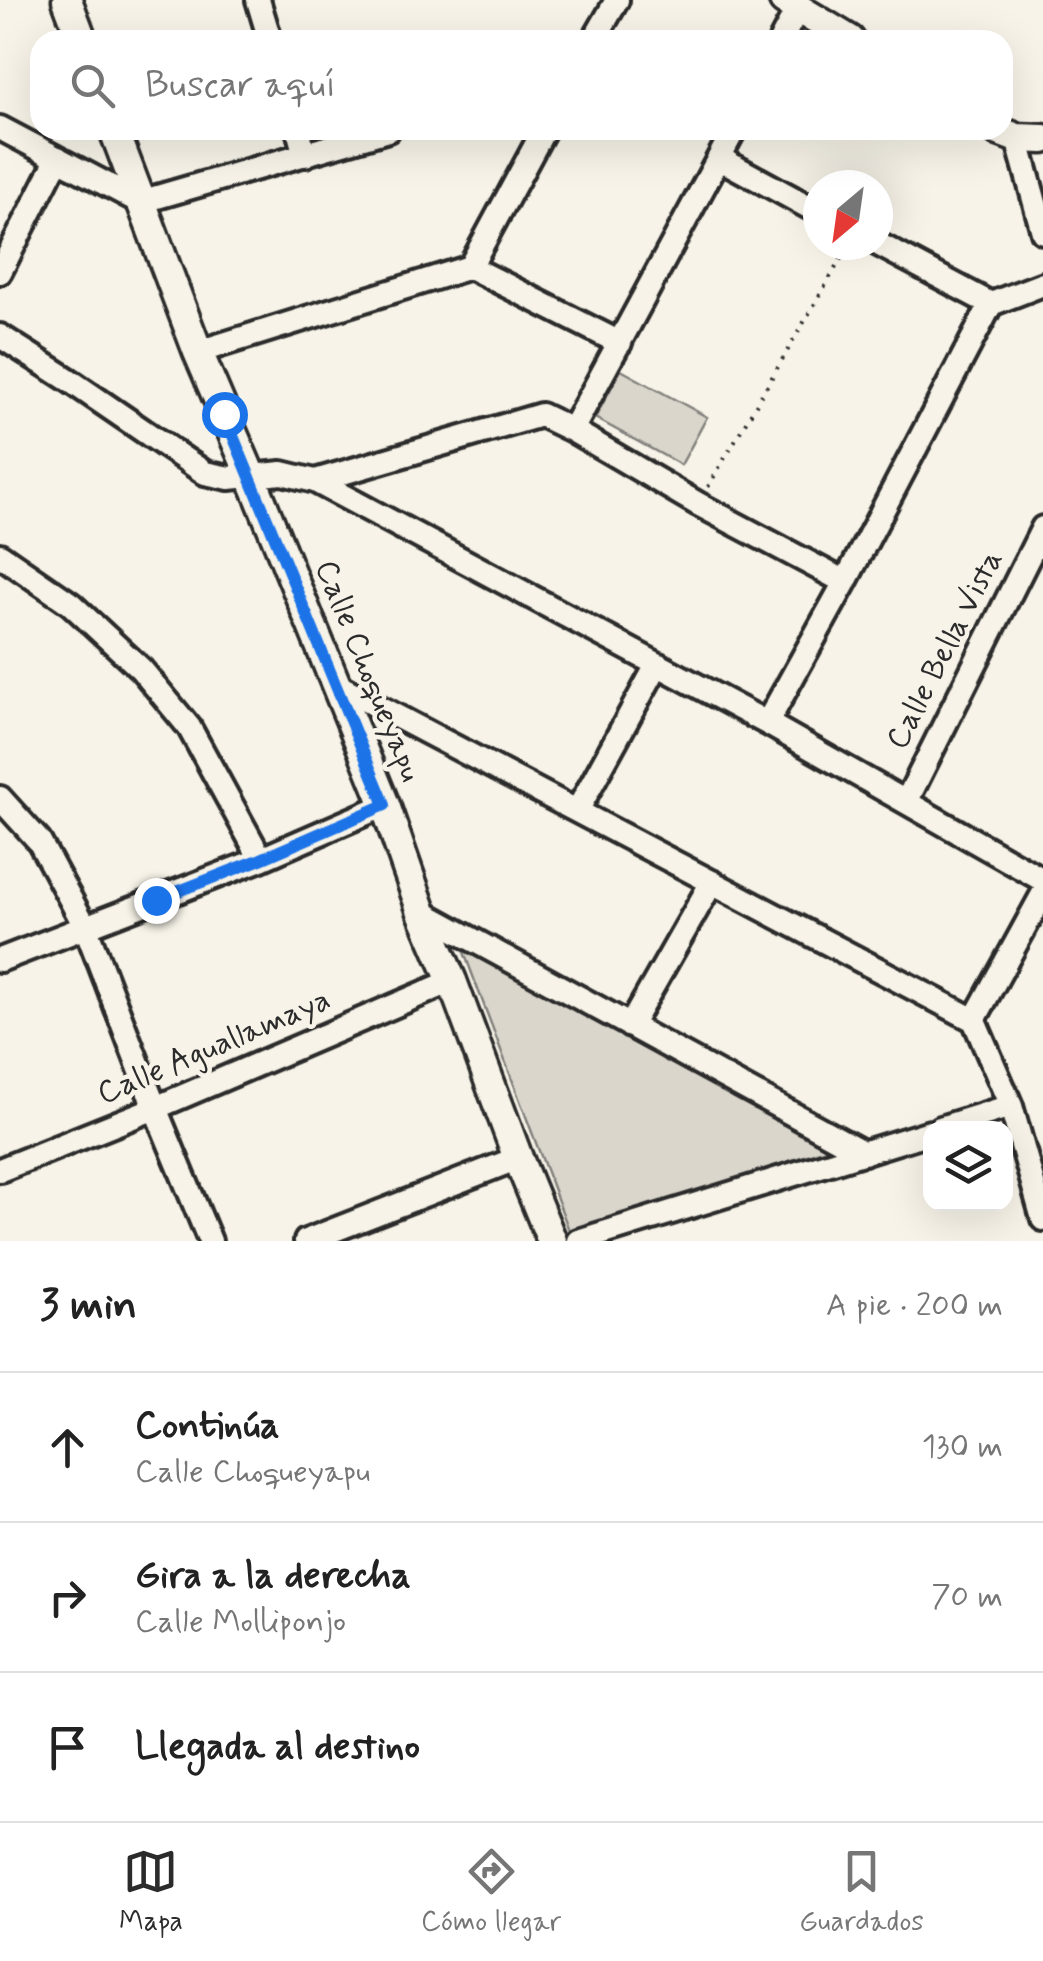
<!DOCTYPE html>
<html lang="es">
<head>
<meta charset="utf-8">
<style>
  :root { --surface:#fff; --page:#f6f6f6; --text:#222; --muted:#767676; --line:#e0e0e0; --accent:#2b2b2b }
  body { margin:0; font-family:Mynerve,sans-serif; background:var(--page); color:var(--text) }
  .controls { position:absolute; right:30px; bottom:30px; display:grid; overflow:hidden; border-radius:20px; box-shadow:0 10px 40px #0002 }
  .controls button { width:90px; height:90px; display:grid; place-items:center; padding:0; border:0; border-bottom:2px solid var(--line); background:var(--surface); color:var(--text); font:50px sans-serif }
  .compass { position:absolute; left:803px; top:170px; width:90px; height:90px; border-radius:50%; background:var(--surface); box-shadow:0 10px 40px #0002; rotate:209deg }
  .stop { position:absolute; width:30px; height:30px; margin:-22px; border:8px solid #1a73e8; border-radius:50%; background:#fff }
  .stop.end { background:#1a73e8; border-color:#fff; box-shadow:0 2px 10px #0008 }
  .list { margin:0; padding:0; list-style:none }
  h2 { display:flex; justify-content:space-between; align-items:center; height:130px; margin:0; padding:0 40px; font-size:42px }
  h2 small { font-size:32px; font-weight:400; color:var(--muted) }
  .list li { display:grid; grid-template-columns:65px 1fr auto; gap:30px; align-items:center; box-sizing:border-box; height:150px; padding:0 40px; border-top:2px solid var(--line) }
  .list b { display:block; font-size:38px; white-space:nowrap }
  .list p { margin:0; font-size:32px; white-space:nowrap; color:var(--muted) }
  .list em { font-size:32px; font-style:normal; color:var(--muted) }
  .icon { flex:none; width:55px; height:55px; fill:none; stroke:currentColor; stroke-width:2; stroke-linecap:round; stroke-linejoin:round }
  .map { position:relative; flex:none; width:1043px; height:1241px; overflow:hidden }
  .search { position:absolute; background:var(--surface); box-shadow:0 10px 40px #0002; left:30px; right:30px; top:30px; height:110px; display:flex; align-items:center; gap:25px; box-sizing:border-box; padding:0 35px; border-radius:30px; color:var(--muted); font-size:38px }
  .sheet { height:580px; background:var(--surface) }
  nav { display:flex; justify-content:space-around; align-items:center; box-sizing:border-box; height:140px; border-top:2px solid var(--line); background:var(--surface); font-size:28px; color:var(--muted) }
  nav a { display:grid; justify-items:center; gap:5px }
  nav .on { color:var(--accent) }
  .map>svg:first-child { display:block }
</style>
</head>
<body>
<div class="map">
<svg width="1043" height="1241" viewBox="0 0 1043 1241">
  <rect width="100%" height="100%" fill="#f7f3e8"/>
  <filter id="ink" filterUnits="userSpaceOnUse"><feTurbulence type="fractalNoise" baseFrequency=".01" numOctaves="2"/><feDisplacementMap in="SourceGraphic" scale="20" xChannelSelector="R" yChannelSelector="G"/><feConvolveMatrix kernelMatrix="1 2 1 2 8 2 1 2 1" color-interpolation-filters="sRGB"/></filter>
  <g filter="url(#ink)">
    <!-- green -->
    <path fill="#dad6cc" stroke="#82807c" stroke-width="2.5" d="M621,370l86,47 -26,48 -86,-47z
      M462,947l367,201 -259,85z"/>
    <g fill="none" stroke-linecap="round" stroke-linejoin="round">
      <defs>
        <path id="minor" d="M258,0l12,40
          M594,40l23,-40
          M781,40l17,-32
          M0,128l140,74 248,-72
          M298,130l7,25
          M1017,138l26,94
          M719,158l99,54
          M878,244l113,60
          M470,267l150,76
          M0,272l58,-114
          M0,336l69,44 136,93 24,5 53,-5 33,8 452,242 276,157
          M198,352l272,-85 74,-137
          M572,430l162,-300
          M315,481l226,-66 31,15 126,74 147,78
          M0,555l71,49 70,65 48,58 72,132
          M337,685l637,335 37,86 32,113
          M767,723l78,-141 146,-278 52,-20
          M0,798l39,43 47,87 69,180 55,133
          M906,802l137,-274
          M577,811l80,-146
          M422,912l442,241
          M0,960l261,-101 124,-54
          M974,1020l69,-126
          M630,1026l82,-144
          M940,1128l71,-22
          M0,1170l155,-62 297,-127
          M306,1241l212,-83
          M578,1241l352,-109"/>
        <path id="tertiary" d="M67,0l15,40
          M784,0l66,40
          M114,130l84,222 53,124 134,329 37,107 30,69 66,177 34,83
          M996,130l21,8 26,1"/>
      </defs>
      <!-- minor casing -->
      <use href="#minor" stroke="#2b2b2b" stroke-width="30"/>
      <!-- tertiary casing -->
      <use href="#tertiary" stroke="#2b2b2b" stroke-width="35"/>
      <!-- path -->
      <path stroke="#2b2b2b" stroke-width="4" stroke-dasharray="2.5 8" stroke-linecap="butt" d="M708,487l141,-242"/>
      <!-- minor -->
      <use href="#minor" stroke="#f7f3e8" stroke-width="22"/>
      <!-- tertiary -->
      <use href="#tertiary" stroke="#f7f3e8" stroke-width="28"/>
    </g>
  </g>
  <g fill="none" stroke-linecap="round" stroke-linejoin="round" filter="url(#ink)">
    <!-- route -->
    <path stroke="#1a73e8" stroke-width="12" d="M156,900l105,-41 124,-54 -161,-391"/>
  </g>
  <g text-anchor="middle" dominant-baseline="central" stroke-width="9" stroke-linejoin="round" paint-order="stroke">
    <!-- street labels -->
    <g font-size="32" fill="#2b2b2b" stroke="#f7f3e8">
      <text transform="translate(945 650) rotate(-63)">Calle Bella Vista</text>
      <text transform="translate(368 671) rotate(68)">Calle Choqueyapu</text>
      <text transform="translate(214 1047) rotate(-23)">Calle Aguallamaya</text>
    </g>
  </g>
</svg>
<div class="controls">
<button><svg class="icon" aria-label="layers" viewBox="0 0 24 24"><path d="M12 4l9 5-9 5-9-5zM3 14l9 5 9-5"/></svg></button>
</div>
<svg class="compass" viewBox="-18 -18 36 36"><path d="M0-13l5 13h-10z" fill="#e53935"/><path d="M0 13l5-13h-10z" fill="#767676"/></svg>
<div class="stop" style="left:224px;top:414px"></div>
<div class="stop end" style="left:156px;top:900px"></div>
<div class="search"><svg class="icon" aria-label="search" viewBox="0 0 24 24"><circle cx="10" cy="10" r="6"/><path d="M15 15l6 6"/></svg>Buscar aquí</div>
</div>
<section class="sheet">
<h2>3 min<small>A pie · 200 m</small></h2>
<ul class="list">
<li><svg class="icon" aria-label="ahead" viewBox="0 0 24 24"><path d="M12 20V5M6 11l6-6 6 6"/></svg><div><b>Continúa</b><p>Calle Choqueyapu</p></div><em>130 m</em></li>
<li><svg class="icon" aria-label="right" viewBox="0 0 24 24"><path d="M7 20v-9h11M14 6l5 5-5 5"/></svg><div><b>Gira a la derecha</b><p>Calle Molliponjo</p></div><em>70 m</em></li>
<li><svg class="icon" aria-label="arrive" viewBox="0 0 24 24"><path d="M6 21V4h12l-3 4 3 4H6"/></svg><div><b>Llegada al destino</b></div></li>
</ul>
</section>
<nav>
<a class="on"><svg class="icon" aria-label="map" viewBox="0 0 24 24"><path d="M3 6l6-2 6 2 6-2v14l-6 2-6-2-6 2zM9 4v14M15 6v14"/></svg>Mapa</a>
<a><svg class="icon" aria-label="directions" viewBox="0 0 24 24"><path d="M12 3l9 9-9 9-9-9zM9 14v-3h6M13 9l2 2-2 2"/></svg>Cómo llegar</a>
<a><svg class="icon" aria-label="saved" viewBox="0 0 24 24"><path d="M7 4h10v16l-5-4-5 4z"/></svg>Guardados</a>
</nav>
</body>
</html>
